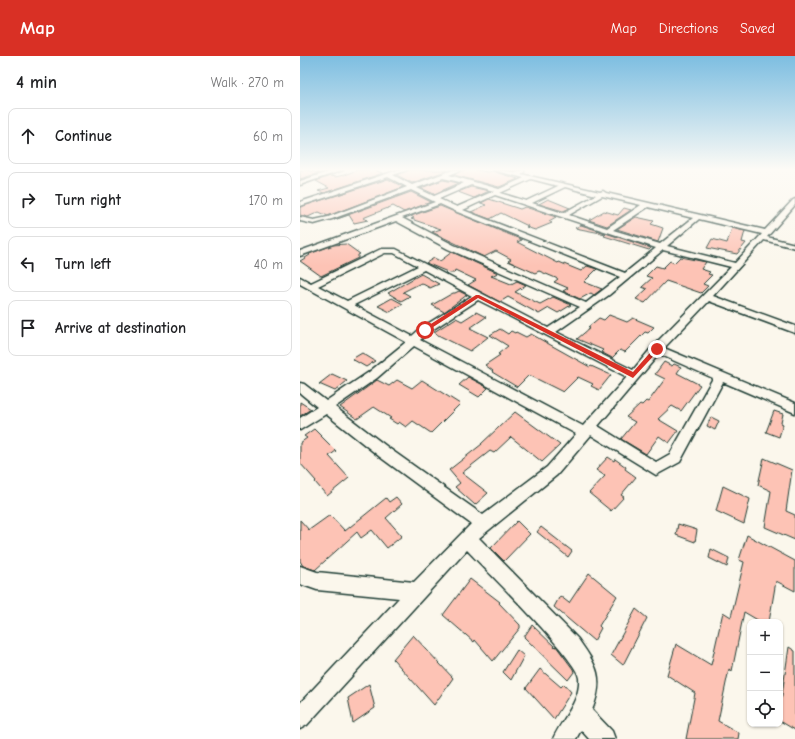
<!DOCTYPE html>
<html lang="en">
<head>
<meta charset="utf-8">
<style>
  :root { --surface:#fff; --page:#f2f2f2; --text:#202124; --muted:#757577; --line:#e0e0e0; --accent:#d93025 }
  body { margin:0; font-family:"Comic Neue",sans-serif; background:var(--page); color:var(--text) }
  .controls { position:absolute; right:12px; bottom:12px; display:grid; overflow:hidden; border-radius:8px; box-shadow:0 1px 3px #0004 }
  .controls button { width:36px; height:36px; display:grid; place-items:center; padding:0; border:0; border-bottom:1px solid var(--line); background:var(--surface); color:var(--text); font:20px sans-serif }
  .stop { position:absolute; width:12px; height:12px; margin:-9px; border:3px solid #d93025; border-radius:50%; background:#fff }
  .stop.end { background:#d93025; border-color:#fff; box-shadow:0 1px 4px #0008 }
  .list { margin:0; padding:0; list-style:none }
  h2 { display:flex; justify-content:space-between; align-items:center; height:52px; margin:0; padding:0 16px; font-size:17px }
  h2 small { font-size:13px; font-weight:400; color:var(--muted) }
  .list li { display:grid; grid-template-columns:26px 1fr auto; gap:12px; align-items:center; box-sizing:border-box; height:56px; margin:0 8px 8px; padding:0 8px; border:1px solid var(--line); border-radius:8px }
  .list b { display:block; font-size:15px; white-space:nowrap }
  .list em { font-size:13px; font-style:normal; color:var(--muted) }
  .icon { flex:none; width:22px; height:22px; fill:none; stroke:currentColor; stroke-width:2; stroke-linecap:round; stroke-linejoin:round }
  .map { position:relative; flex:none; width:495px; height:683px; overflow:hidden }
  header { display:flex; align-items:center; gap:24px; box-sizing:border-box; height:56px; padding:0 20px; background:var(--accent); color:#fff }
  header strong { font-size:19px }
  nav { display:flex; gap:22px; margin-inline-start:auto; font-size:14px }
  main { display:flex }
  aside { flex:1; background:var(--surface) }
  .map>svg:first-child { display:block }
</style>
</head>
<body>
<header>
<strong>Map</strong>
<nav><a>Map</a><a>Directions</a><a>Saved</a></nav>
</header>
<main>
<aside>
<h2>4 min<small>Walk · 270 m</small></h2>
<ul class="list">
<li><svg class="icon" aria-label="ahead" viewBox="0 0 24 24"><path d="M12 20V5M6 11l6-6 6 6"/></svg><div><b>Continue</b></div><em>60 m</em></li>
<li><svg class="icon" aria-label="right" viewBox="0 0 24 24"><path d="M7 20v-9h11M14 6l5 5-5 5"/></svg><div><b>Turn right</b></div><em>170 m</em></li>
<li><svg class="icon" aria-label="left" viewBox="0 0 24 24"><path d="M17 20v-9H6M10 6l-5 5 5 5"/></svg><div><b>Turn left</b></div><em>40 m</em></li>
<li><svg class="icon" aria-label="arrive" viewBox="0 0 24 24"><path d="M6 21V4h12l-3 4 3 4H6"/></svg><div><b>Arrive at destination</b></div></li>
</ul>
</aside>
<div class="map">
<svg width="495" height="683" viewBox="0 0 495 683">
  <rect width="100%" height="100%" fill="#fbf7ec"/>
  <filter id="ink" filterUnits="userSpaceOnUse"><feTurbulence type="fractalNoise" baseFrequency=".025" numOctaves="2"/><feDisplacementMap in="SourceGraphic" scale="8" xChannelSelector="R" yChannelSelector="G"/><feConvolveMatrix kernelMatrix="1 2 1 2 8 2 1 2 1" color-interpolation-filters="sRGB"/></filter>
  <g filter="url(#ink)">
    <!-- building -->
    <path fill="#fdc3b5" stroke="#1f3d34" d="M0,114h6l13,3 -19,6z
      M57,114h17l9,3 -59,20 -6,-2 11,-3 -13,-7 14,-5 5,1 9,-2z
      M108,114h40l-36,13 -15,-8z
      M162,114h15l10,2 5,-1 26,8 -19,8 -45,-12z
      M88,123l15,8 -75,29 -9,-4 -11,5 -8,-2v-8z
      M143,124l16,3 -25,11 -13,-6z
      M171,131l18,4 -15,7 -16,-6z
      M111,136l20,10 -27,10 -11,-6 -30,12 5,2 -14,3 -5,-8 -15,5z
      M189,143l31,10 5,-2 31,10 -7,4 3,2 -17,7 -9,-3 2,-1 -27,-13 -11,6 -19,-7 15,-7 -5,-2z
      M248,143l22,9 -7,3 -24,-7z
      M140,150l80,33 2,1 -5,2 41,21 1,-1 22,9 6,-5 10,3 -13,13 18,7 -8,6 -3,-2 -11,6 -17,-8 5,-3 -14,-6 4,-3 -19,-8 -4,2 -27,-12 3,-2 -15,-8 -12,6 -52,-25 9,-3 -30,-10 3,-1 -3,-2z
      M324,152l7,2 -24,16 -18,-6 15,-9 14,4z
      M336,161l18,4 -3,3 12,4 -5,14 -41,-13z
      M281,169l70,23 -2,2 -45,-14 2,-2 -31,-6z
      M432,172l13,3 -3,11 4,1 -9,11 -30,-6 5,-9 15,4z
      M46,188l14,10 -2,1v3l-37,18 -21,-15 10,-6 -1,-1 24,-9z
      M152,196l46,21 -7,3 20,8 6,-3 9,4 -11,7 25,12 13,-7 18,8 -13,8 -9,-5 -10,6 -31,-17 -8,5 -32,-17 8,-5 -21,-10 -1,3h-4l-24,-10 8,-5 6,3z
      M380,201l26,5 -5,7 9,3 -2,2 4,1 -9,9 5,2 -7,7 -35,-12 -21,22 -9,-4 11,-10 -5,-2 10,-9 -6,-2 10,-10 7,2 7,-7 4,2z
      M121,218l18,10 -9,4 -9,-5 -18,9 7,4 -9,5 -13,-8z
      M159,235l8,4 -23,17 -12,-7 21,-12h2z
      M92,242l11,6 -13,8 -12,-6z
      M176,256l10,5 -16,11 18,9 -18,14 -34,-17h1l-3,-2 22,-14 6,3z
      M309,259l18,7 6,-4 21,9 -6,6 -3,-1 -20,20 -5,-2 -8,8 -11,-6 2,-2 -26,-11 13,-11 -2,-1 11,-9 5,2z
      M200,273l8,5 3,-3 4,2 1,-1 10,5 5,-3 59,33 1,-1 20,9 -12,15 -8,-4 2,-2 -15,-7 -15,15 -34,-17 -12,12 -25,-15 1,-1 -8,-6 15,-10 -2,-1 10,-8 -18,-11z
      M62,297l13,8 -9,6 -14,-8z
      M364,306l8,4 2,-2 7,3 -4,6 23,12 -19,26 -9,-5 -14,13 20,12 -9,12 -10,-7 -13,18 -25,-15 14,-17 -9,-5 14,-13 2,1 4,-4 2,1 17,-23 -10,-5z
      M32,318l15,7 -12,10 -16,-7z
      M168,321l17,9 3,2 -9,9 -20,-12z
      M77,324l12,6 8,-6 15,8 10,-8 38,24 -29,29 -18,-12 -7,6 -7,-5 -2,2 -8,-5 2,-1 -17,-11 -17,12 -17,-12z
      M0,346l11,7 -11,7z
      M474,355l9,3 -2,9 2,1 -4,13 -13,-5z
      M215,356l45,33 -18,17 -31,-25 -17,16 -4,-2 -28,22 26,20 -13,12 -20,-18 5,-4 -11,-13 33,-26h-1z
      M411,361l8,4 -4,9 -8,-4z
      M14,373l22,22 -7,5 20,22 -22,18 -12,-14 1,-1 -16,-18v-20l7,-5 -3,-2z
      M308,401l6,4 1,-2 11,8 -1,2 11,8 -15,18 3,2 -13,14 -22,-18 16,-17 -9,-6z
      M464,402l28,12 -6,41 9,4v25l-30,-13 6,-36 -13,-6z
      M423,430l27,13 -6,25 -28,-13z
      M96,441l6,7 -16,14 16,18 -15,12 -15,-18 -11,8 -4,-6 -42,38 -12,-4 -3,-5v-41l9,10 21,-15 15,16 41,-33 3,4z
      M217,465l13,13 -26,27 -13,-13z
      M378,468l19,6 -2,12 -19,-7z
      M241,471l31,24 -4,6 -31,-25z
      M447,479l48,26v30l-19,-10 -7,41h-8l-17,-10 -12,59 -3,-2 -11,52 21,12 -1,6h-52l9,-46 -28,-18 9,-31 35,21 12,-53 8,5 13,-55 -5,-2z
      M411,493l18,9 -2,9 -18,-9z
      M289,517l28,23 -18,30 2,2 -7,13 -40,-34 6,-11 9,7z
      M170,523l30,23 -1,1 21,22v3l-27,33 -18,-21 -1,2 -31,-27z
      M336,553l11,9 -24,47 -12,-10z
      M232,569l23,22 1,-1 17,23 1,3 -6,8 -44,-43z
      M113,579l40,43 -19,27 -41,-46z
      M489,591l6,4v79l-15,-9v-13z
      M217,594l7,6 -13,24 -8,-8z
      M240,613l21,18 3,-3 7,8 -17,27 -28,-31z
      M69,628l6,24 -22,15 -5,-25z"/>
    <g fill="none" stroke-linecap="round" stroke-linejoin="round">
      <defs>
        <path id="minor" d="M34,114h9l-43,15v-4z
          M98,114h9l-14,5 19,10 41,-15h8l-12,5 50,14 25,-11 -31,-8 21,2 10,-2v2l-3,2 79,18 3,-1 3,2 159,37 28,-30 2,-1v6l-28,32 28,7v4l-31,-8 -51,56 82,30v7l-86,-32 -45,47 131,55v10l-72,-31 -43,80 -24,13 -65,-40 -34,40 -78,63 99,101c19,27 27,39 14,71l20,21 3,8h-26l-8,-9 -5,9h-23c9,-20 28,-38 26,-61 -1,-18 -94,-109 -112,-128l-160,175 -7,4v-26l99,-105 -82,-8 -17,-6v-18l17,6 97,10 57,-58 -91,-67 -54,-43 -26,16v-12l17,-11 -17,-14v-10l4,1 22,17 43,-29 37,-30 -106,-58v-7l11,6 70,-34h15l152,79 32,-21 -132,-58 -52,-28 -96,35v-5l135,-49 -24,-12 -79,29 -18,5 -14,-3v-4l14,3 14,-3 79,-30 -19,-10 -88,29v-4zM143,122l21,5 -30,13 -17,-8zM231,123l27,7 -32,15 -26,-8zM171,129l23,6 -37,16 -18,-8zM265,131l31,8 -33,18 -31,-10zM195,139l161,53 -31,25 -162,-63zM302,140l39,9 -34,23 -38,-13zM140,148l15,7 165,66 -34,26 -132,-58 -52,-27zM348,151l45,11 -33,26 -47,-14zM399,163l63,15 -27,29 -68,-17zM363,194l68,17 -78,79 -20,24 -77,-38 53,-37zM85,197h9l24,13 -71,35 -29,-15zM124,214l48,26 -51,32 -9,8 -58,-31zM178,244l14,7 135,70 -44,49 -163,-86 9,-8zM114,290l162,88 -29,33 -64,48 -93,-66 -55,-42 42,-29zM359,298l54,24 -43,76 -14,8 -58,-36z"/>
      </defs>
      <!-- minor casing -->
      <use href="#minor" stroke="#1f3d34" stroke-width="3"/>
      <!-- minor -->
      <use href="#minor" fill="#fbf7ec" fill-rule="evenodd"/>
    </g>
  </g>
  <!-- sky -->
  <linearGradient id="sky" x2="0" y2="1"><stop stop-color="#7dbee1"/><stop offset="0.54" stop-color="#fdfbf6"/><stop offset="1" stop-color="#fdfbf6" stop-opacity="0"/></linearGradient>
  <rect width="495" height="210" fill="url(#sky)"/>
  <!-- route -->
  <path fill="#d93025" d="M176,239h3l154,77 22,-25 5,2 -27,29 -155,-80 -51,33h-4v-2z"/>
</svg>
<div class="controls">
<button>+</button>
<button>−</button>
<button><svg class="icon" aria-label="locate" viewBox="0 0 24 24"><circle cx="12" cy="12" r="6"/><path d="M12 2v4M12 18v4M2 12h4M18 12h4"/></svg></button>
</div>
<div class="stop" style="left:125px;top:274px"></div>
<div class="stop end" style="left:357px;top:293px"></div>
</div>
</main>
</body>
</html>
